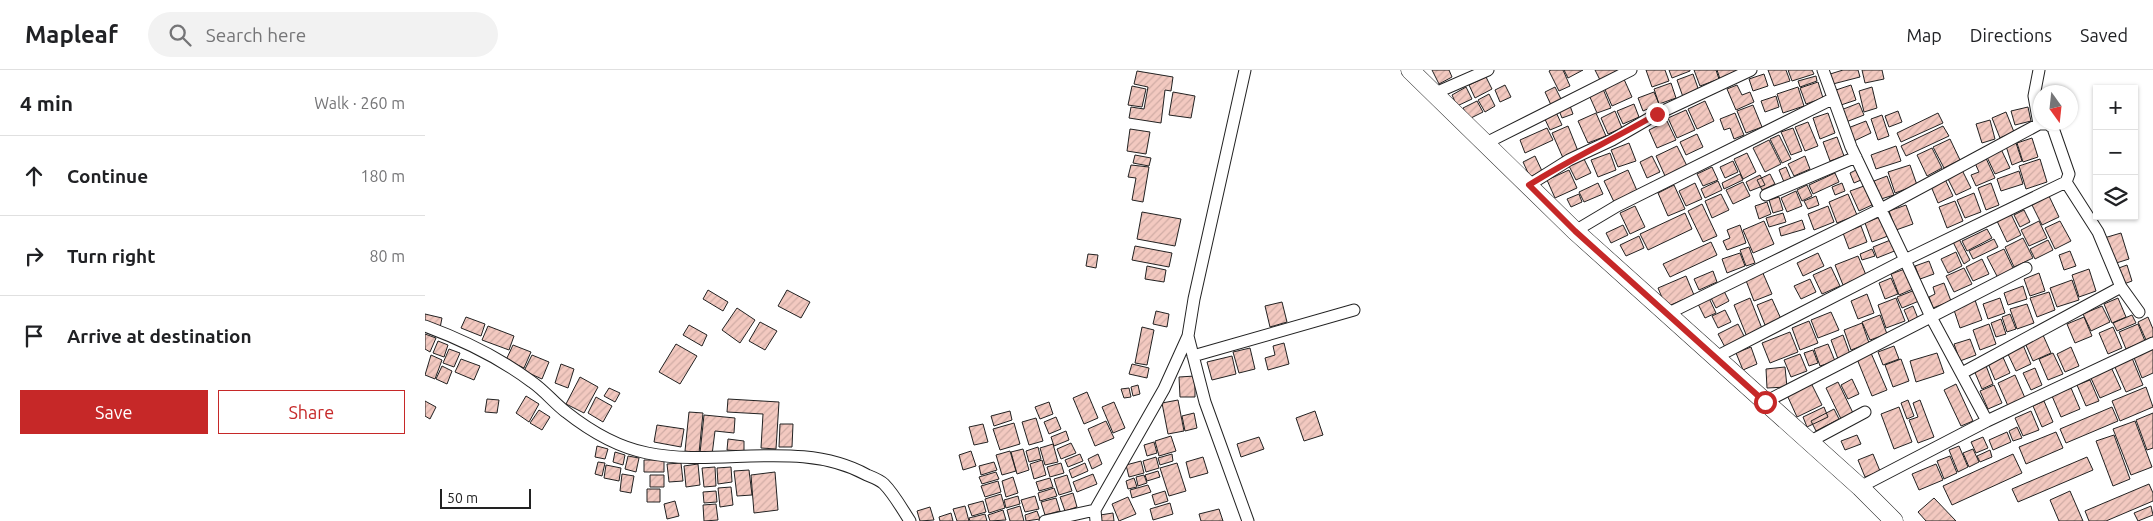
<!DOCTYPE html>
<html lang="en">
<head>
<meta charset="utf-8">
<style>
  :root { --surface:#fff; --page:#f2f2f2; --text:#202124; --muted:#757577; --line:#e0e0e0; --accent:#c62828 }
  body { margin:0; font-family:Ubuntu,sans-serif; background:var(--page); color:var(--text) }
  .controls { position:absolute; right:15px; top:15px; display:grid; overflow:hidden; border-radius:0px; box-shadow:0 1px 4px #0004 }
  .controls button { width:45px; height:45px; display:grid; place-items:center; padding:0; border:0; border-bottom:1px solid var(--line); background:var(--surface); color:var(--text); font:25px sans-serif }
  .compass { position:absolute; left:1608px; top:15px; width:45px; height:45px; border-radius:50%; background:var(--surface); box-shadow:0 1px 4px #0004; rotate:165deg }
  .scale { position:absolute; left:15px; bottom:12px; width:91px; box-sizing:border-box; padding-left:5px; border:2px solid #222; border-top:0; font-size:14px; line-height:18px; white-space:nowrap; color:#222; -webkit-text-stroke:4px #fff; paint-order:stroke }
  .stop { position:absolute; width:15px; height:15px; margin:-11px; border:4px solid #c62828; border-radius:50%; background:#fff }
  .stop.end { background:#c62828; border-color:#fff; box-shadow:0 1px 5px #0008 }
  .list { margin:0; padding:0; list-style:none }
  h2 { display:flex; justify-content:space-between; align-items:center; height:65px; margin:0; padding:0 20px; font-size:21px }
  h2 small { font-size:16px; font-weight:400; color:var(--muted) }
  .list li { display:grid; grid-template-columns:32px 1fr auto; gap:15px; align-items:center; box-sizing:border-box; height:80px; padding:0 20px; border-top:1px solid var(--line) }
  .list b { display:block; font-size:19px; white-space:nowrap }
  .list em { font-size:16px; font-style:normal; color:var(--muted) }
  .actions { display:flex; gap:10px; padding:15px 20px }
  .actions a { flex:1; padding:11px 0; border:1px solid var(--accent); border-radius:0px; text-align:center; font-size:18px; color:var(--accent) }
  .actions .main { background:var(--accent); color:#fff }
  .icon { flex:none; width:28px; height:28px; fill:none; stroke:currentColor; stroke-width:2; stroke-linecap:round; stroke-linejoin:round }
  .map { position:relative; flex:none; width:1728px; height:451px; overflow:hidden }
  header { display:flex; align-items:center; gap:30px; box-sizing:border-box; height:70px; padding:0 25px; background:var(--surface); border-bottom:1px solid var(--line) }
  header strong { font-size:24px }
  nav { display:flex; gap:28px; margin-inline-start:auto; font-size:18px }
  .search { width:350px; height:45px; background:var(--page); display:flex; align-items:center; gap:12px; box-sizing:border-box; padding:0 18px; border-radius:28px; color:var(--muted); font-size:19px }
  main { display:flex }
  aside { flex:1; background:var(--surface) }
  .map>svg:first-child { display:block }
</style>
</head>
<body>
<header>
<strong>Mapleaf</strong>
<div class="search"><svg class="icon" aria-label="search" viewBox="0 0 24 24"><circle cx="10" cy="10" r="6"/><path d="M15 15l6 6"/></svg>Search here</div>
<nav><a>Map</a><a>Directions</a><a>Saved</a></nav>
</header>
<main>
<aside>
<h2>4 min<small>Walk · 260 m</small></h2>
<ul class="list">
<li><svg class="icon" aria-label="ahead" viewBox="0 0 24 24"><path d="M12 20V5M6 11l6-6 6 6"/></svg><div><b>Continue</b></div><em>180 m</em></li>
<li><svg class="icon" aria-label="right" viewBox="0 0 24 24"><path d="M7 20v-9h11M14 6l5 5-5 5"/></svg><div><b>Turn right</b></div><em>80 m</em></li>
<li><svg class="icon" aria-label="arrive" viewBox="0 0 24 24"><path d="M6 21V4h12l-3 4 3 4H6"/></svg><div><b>Arrive at destination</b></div></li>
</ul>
<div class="actions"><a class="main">Save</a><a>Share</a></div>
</aside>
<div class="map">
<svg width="1728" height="451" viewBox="0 0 1728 451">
  <defs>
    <pattern id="building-hatch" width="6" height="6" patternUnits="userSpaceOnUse" patternTransform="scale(1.25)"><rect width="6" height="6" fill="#f3c9c0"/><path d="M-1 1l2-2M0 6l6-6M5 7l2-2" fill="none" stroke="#d0aca5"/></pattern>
  </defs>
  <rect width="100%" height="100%" fill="#fff"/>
  <!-- building -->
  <path fill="url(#building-hatch)" stroke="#222" d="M1007,0h17l3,7 -13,7z
    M1126,0h12l7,16 -11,5 -10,-20z
    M1139,0h19l-15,8z
    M1170,0h22l1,3 -17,9z
    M1221,0h19l4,11 -17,6z
    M1244,0h21v1l-18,7z
    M1269,0h22l3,9 -19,7z
    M1292,0h19l1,3 -17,6z
    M1343,0h18l4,11 -16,5z
    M1363,0h24l2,4 -22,7z
    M1433,0l2,7 -31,8 -2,-10 16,-5z
    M1437,0h20l2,9 -19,4z
    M712,1l36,6 -2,14 -6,-1 -4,33 -32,-5 2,-11 13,2 4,-22 -14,-3z
    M1268,4l6,17 -16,6 -6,-17z
    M1339,4l4,12 -15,5 -4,-12z
    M1391,6l1,5 -17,6 -2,-6z
    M1061,7l6,12 -17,9 -6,-13z
    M1198,7l9,20 -20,9 -9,-21z
    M1393,12l5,16 -17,6 -6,-16z
    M1246,13l5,15 -17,6 -5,-15z
    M1080,15l6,12 -11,5 -5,-12z
    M1312,15l5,10 8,-3 4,10 -18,8 -9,-21z
    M1426,15l5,15 -18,6 -5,-15z
    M707,16l14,3 -4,18 -14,-2z
    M1041,17l6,12 -15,7 -5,-11z
    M1130,17l6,12 -10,6 -6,-13z
    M1373,17l6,19 -21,7 -6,-19z
    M1447,17l5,21 -13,4 -5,-21z
    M1178,19l8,19 -14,5 -8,-18z
    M748,22l22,4 -4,22 -22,-3z
    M1229,22l5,12 -16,7 -5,-13z
    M1064,24l6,12 -10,6 -7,-12z
    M1351,26l3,11 -14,5 -4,-11z
    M1052,31l6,11 -14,7 -6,-11z
    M1280,31l9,20 -17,8 -9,-20z
    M1144,33l4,11 -11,4 -4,-10z
    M1434,33l5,12 -18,7 -5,-12z
    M1209,34l5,13 -16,7 -6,-13z
    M1328,35l9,22 -16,6 -9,-22z
    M1603,37l3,14 -16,4 -4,-14z
    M1130,40l7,15 -12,5 -7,-15z
    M1261,40l9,20 -18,8 -9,-20z
    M1190,41l7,17 -14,6 -7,-16z
    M1473,41l4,11 -13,5 -4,-11z
    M1581,42l8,20 -14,6 -8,-20z
    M1171,43l10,23 -18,7 -10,-22z
    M1310,43l9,22 -10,4 -4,-11 -6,2 -4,-11z
    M1403,43l7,20 -15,6 -7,-21z
    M1513,43l5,10 -42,19 -4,-9z
    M1457,45l7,21 -11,4 -7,-21z
    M1565,50l5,19 -13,4 -6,-19z
    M1242,51l9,19 -19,8 -8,-18z
    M1441,51l5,12 -17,8 -6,-13z
    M1383,52l10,24 -13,5 -10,-24z
    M1143,56l10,25 -15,7 -11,-25z
    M1518,56l6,10 -43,20 -5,-10z
    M1122,58l6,12 -28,13 -5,-13z
    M1368,58l9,23 -11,4 -10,-23z
    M705,59l20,3 -4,22 -19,-3z
    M1272,64l6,13 -17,8 -6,-13z
    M1354,65l12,24 -9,4 -12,-24z
    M1412,67l7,19 -14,5 -7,-19z
    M1607,68l6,19 -15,5 -6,-19z
    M1525,69l10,21 -16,8 -11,-21z
    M1344,70l12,24 -16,8 -12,-24z
    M1204,73l7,18 -18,6 -7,-17z
    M1591,73l6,18 -10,4 -6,-19z
    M1252,76l10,20 -22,10 -9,-20z
    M1471,76l5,15 -25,8 -5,-14z
    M1507,78l10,20 -15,8 -10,-21z
    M1576,79l9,19 -15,6 -9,-19z
    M1185,83l6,17 -18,7 -7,-17z
    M1322,83l9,19 -13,7 -9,-20z
    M710,85l16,3 -2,8 -16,-3z
    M1110,86l7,15 -12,6 -7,-15z
    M1227,86l8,16 -13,6 -7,-16z
    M1380,86l5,13 -16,7 -6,-12z
    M1560,86l10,22 -19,8 -5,-11 8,-3 -5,-11z
    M1159,89l7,14 -15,7 -7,-14z
    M1615,89l7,23 -21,7 -7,-23z
    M1308,91l5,11 -13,6 -5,-11z
    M706,95l18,2 -6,35 -11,-2 4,-22 -8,-1z
    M1485,95l7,20 -22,8 -7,-21z
    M1287,97l6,13 -15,6 -6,-12z
    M1361,97l5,12 -7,3 -5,-12z
    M1536,98l10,20 -15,7 -10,-20z
    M1144,100l8,18 -22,10 -8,-18z
    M1203,100l10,23 -23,11 -11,-23z
    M1431,100l5,10 -7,3 -4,-10z
    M1594,101l4,13 -22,7 -4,-12z
    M1410,103l4,9 -26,12 -4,-9z
    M1315,104l3,6 -19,9 -2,-6z
    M1345,104l5,10 -13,6 -5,-10z
    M1335,105l5,10 -15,6 -4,-9z
    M1462,106l7,19 -13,4 -7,-18z
    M1519,107l9,19 -15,7 -8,-19z
    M1293,111l4,9 -17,8 -4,-9z
    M1318,112l7,14 -17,8 -7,-14z
    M1173,113l5,11 -19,8 -5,-10z
    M1270,113l7,16 -16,7 -7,-15z
    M1417,113l3,8 -10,4 -3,-8z
    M1566,113l8,22 -13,5 -8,-22z
    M1249,115l11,24 -17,7 -10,-23z
    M1382,115l5,11 -10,5 -5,-11z
    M1439,116l8,19 -13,6 -9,-20z
    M1371,121l6,15 -15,6 -6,-14z
    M1549,123l7,19 -16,6 -8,-18z
    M1154,124l3,8 -11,5 -4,-8z
    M1296,124l8,16 -17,8 -7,-17z
    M1423,124l9,21 -20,8 -8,-21z
    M1391,126l3,9 -11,4 -4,-8z
    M1624,126l10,21 -17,8 -10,-20z
    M1354,127l4,13 -10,3 -4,-13z
    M1530,131l8,20 -16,7 -8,-21z
    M1342,132l4,12 -12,5 -4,-13z
    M1277,134l15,32 -14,6 -15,-31z
    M1481,135l7,19 -17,6 -7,-19z
    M1210,136l10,21 -15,7 -10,-21z
    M1403,136l6,16 -20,8 -6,-16z
    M1599,140l6,12 -10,5 -6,-12z
    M717,142l39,7 -6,27 -38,-7z
    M1260,143l7,16 -44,21 -8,-16z
    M1358,143l3,9 -17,5 -3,-9z
    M1586,144l10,21 -14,7 -10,-21z
    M1455,147l8,19 -16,6 -7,-19z
    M1377,150l3,9 -24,7 -2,-8z
    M1339,151l10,23 -21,9 -10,-23z
    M1614,151l8,17 -18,8 -8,-16z
    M1635,151l11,20 -16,8 -10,-21z
    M1198,155l5,10 -17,8 -5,-10z
    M1315,155l6,18 -19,7 -4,-9 7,-3 -3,-8z
    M1436,156l6,16 -18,7 -6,-16z
    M1562,159l5,9 -25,13 -5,-10z
    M1696,163l8,26 -16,5 -9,-26z
    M1214,166l5,12 -18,8 -6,-11z
    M1598,168l10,20 -19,9 -9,-20z
    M1468,169l4,11 -20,8 -4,-11z
    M1534,169l11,21 -6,4 -11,-22z
    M1569,169l4,8 -25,12 -4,-8z
    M1623,170l5,10 -18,9 -5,-10z
    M1286,172l6,13 -47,22 -7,-13z
    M710,176l37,7 -3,14 -37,-7z
    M1324,177l6,16 -9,3 -6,-16z
    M1447,179l3,7 -13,4 -2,-6z
    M1579,179l10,21 -16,8 -11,-21z
    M1645,181l6,15 -12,4 -5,-15z
    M1531,182l6,14 -14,7 -7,-14z
    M1315,183l5,13 -18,7 -5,-14z
    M1393,183l6,13 -21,10 -6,-13z
    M663,184l10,1 -2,13 -10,-2z
    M1433,186l8,19 -23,10 -8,-20z
    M1557,189l7,15 -16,7 -7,-14z
    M1504,191l5,13 -14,5 -5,-13z
    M1702,195l5,16 -11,4 -5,-16z
    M722,196l19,4 -2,12 -19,-3z
    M1406,197l9,19 -18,8 -9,-19z
    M1539,198l8,16 -18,8 -8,-16z
    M1480,199l8,20 -14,6 -8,-21z
    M1664,199l7,22 -17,6 -7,-22z
    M1288,201l4,11 -18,8 -5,-11z
    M1337,201l10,23 -18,7 -9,-23z
    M1614,203l6,18 -15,5 -6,-17z
    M1261,206l8,19 -28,12 -8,-19z
    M1466,208l7,16 -13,5 -6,-16z
    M1385,209l6,13 -15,7 -7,-13z
    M1647,210l7,20 -22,7 -7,-19z
    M1519,213l7,18 -18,7 -4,-11 6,-3 -2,-7z
    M1598,216l4,13 -19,6 -4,-12z
    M283,220l20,12 -5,9 -20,-12z
    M362,220l23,12 -9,16 -23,-12z
    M1490,220l4,11 -17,7 -5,-11z
    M1299,221l5,10 -13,7 -5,-10z
    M1624,222l6,18 -18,7 -7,-19z
    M1442,224l7,19 -16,6 -7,-18z
    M1284,228l7,15 -11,5 -7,-14z
    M1325,228l13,33 -16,6 -13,-32z
    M1471,228l9,23 -19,7 -8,-23z
    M1575,228l5,15 -17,6 -5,-15z
    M1693,228l8,19 -14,6 -8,-19z
    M1347,229l9,20 -16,6 -8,-20z
    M1550,230l7,20 -22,8 -7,-21z
    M857,232l5,20 -17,5 -5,-21z
    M1602,234l7,19 -17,6 -7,-20z
    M1488,236l6,15 -9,3 -6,-14z
    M1677,236l8,16 -19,9 -8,-17z
    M312,238l18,12 -15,23 -18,-13z
    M1300,240l6,12 -13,6 -6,-12z
    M731,241l13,3 -2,13 -14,-3z
    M1406,242l8,18 -21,8 -7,-18z
    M0,244l17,4 -2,10 -15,-4z
    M1585,244l6,15 -9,3 -5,-15z
    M1455,245l7,19 -17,6 -8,-18z
    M1707,245l4,8 -19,8 -4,-8z
    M41,247l19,7 -4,12 -20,-8z
    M1659,247l8,19 -17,7 -8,-19z
    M1723,247l5,12v8l-7,3 -8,-18z
    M1576,249l5,15 -10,3 -5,-14z
    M1384,251l9,22 -18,7 -8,-22z
    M335,252l17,9 -12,19 -16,-9z
    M1437,253l7,20 -18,7 -7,-20z
    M1313,254l8,16 -20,9 -8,-15z
    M1564,254l7,20 -16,6 -7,-20z
    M1713,254l7,17 -19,8 -7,-17z
    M264,255l18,10 -5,11 -19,-11z
    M63,256l26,10 -5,14 -27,-10z
    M717,257l12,3 -7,35 -12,-2z
    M1688,257l9,21 -14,6 -9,-21z
    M1365,262l8,20 -28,11 -8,-20z
    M0,264l11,4 -6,14 -5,-3z
    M1418,265l7,19 -12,5 -7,-19z
    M1618,265l8,18 -18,8 -8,-18z
    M1545,269l6,16 -16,6 -6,-17z
    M13,271l10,4 -4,12 -11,-4z
    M859,273l5,21 -21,6 -3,-12 10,-3 -2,-9z
    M251,274l21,12 -17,28 -21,-12z
    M1403,274l7,17 -15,5 -6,-17z
    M88,275l18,7 -7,16 -18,-8z
    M1598,275l8,19 -15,7 -9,-19z
    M1469,276l5,13 -16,6 -5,-13z
    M1326,277l6,17 -14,6 -7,-17z
    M1646,277l8,19 -14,6 -8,-18z
    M825,278l5,21 -16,4 -6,-21z
    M24,279l11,4 -6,14 -11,-4z
    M1728,279v24l-11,5 -9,-23z
    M1388,280l5,13 -9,3 -5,-13z
    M1446,283l16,37 -15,6 -15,-37z
    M1512,283l7,20 -28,9 -6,-21z
    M1628,283l10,21 -15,6 -9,-21z
    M1375,284l7,17 -16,6 -7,-17z
    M6,285l11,5 -7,19 -10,-4z
    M107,285l17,7 -7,17 -18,-8z
    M1577,285l8,18 -15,7 -8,-19z
    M807,286l4,18 -24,6 -5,-18z
    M1707,288l11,27 -17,7 -12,-27z
    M36,289l19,7 -6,14 -19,-8z
    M1476,289l8,22 -16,6 -8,-22z
    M1560,293l8,21 -11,5 -9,-21z
    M136,294l13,5 -6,19 -13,-5z
    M707,294l17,4 -2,10 -18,-4z
    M17,296l10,5 -5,13 -11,-5z
    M1360,297l2,20 -20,1 -1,-19z
    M1686,297l10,22 -21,9 -10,-22z
    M1610,298l7,17 -11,5 -8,-17z
    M1590,305l10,23 -17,8 -10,-23z
    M770,306v21h-15l-1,-20z
    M155,307l18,10 -14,26 -18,-9z
    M1427,309l7,15 -11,5 -7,-14z
    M1665,310l9,21 -13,5 -9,-21z
    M1413,312l15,31 -12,6 -15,-31z
    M1386,313l11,22 -25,12 -10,-22z
    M1531,314l17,37 -12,5 -17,-36z
    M713,315l2,9 -7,2 -2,-9z
    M1569,315l8,18 -14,6 -8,-18z
    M1721,317l7,20 -33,14 -8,-20z
    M184,318l11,5 -5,9 -11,-6z
    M704,318l2,9 -7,1 -3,-9z
    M1646,318l9,21 -19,8 -9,-21z
    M662,322l11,26 -14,6 -11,-26z
    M101,326l13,8 -10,18 -13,-9z
    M171,327l16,9 -9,16 -15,-9z
    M62,329l12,1 -2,13 -12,-1z
    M303,329l51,3 -3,47 -15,-1 2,-34 -36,-2z
    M753,330l6,31 -16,3 -6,-31z
    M1483,330l6,16 -7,3 -6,-16z
    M1495,330l14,37 -16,6 -9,-23 9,-3 -5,-14z
    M0,331l11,6 -6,12 -5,-3z
    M1619,331l9,21 -11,5 -9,-21z
    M624,332l4,12 -13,5 -5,-12z
    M689,332l11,26 -12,5 -11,-26z
    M1399,337l4,10 -21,10 -4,-10z
    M1474,337l13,35 -18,7 -13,-35z
    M1687,337l6,14 -52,22 -6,-14z
    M1409,339l5,10 -23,12 -5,-10z
    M114,340l11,7 -8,13 -12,-7z
    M585,341l2,9 -18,6 -3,-10z
    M890,341l8,24 -19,6 -8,-23z
    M1606,341l8,19 -16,6 -8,-18z
    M264,342l14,1 -4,40 -14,-2z
    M769,343l3,15 -12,3 -3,-15z
    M1728,343v35l-6,2 -11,-30z
    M279,345l31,3 -1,15 -19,-2 -3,24 -12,-2z
    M631,347l5,12 -12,5 -5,-12z
    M611,348l7,23 -14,4 -7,-23z
    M681,351l8,17 -19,8 -7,-17z
    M1710,351l17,46 -21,8 -18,-46z
    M589,353l6,21 -20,6 -7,-21z
    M355,354h13l-1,23h-13z
    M558,354l5,18 -14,3 -5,-18z
    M232,355l27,4 -3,18 -27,-5z
    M1592,357l5,11 -9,3 -4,-10z
    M641,361l3,9 -15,6 -3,-9z
    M1582,362l4,10 -18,8 -4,-10z
    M1631,362l7,16 -37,16 -7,-17z
    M1432,365l4,9 -16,6 -4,-9z
    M1689,365l16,44 -17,7 -17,-45z
    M746,366l5,15 -17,5 -4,-15z
    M834,367l5,12 -23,8 -4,-13z
    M1558,367l5,11 -12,5 -5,-11z
    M303,369l16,2v10l-17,-1z
    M729,372l3,11 -10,3 -3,-11z
    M646,373l5,10 -15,6 -4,-10z
    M628,374l5,18 -13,3 -5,-17z
    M172,376l11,3 -3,10 -10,-2z
    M1534,376l9,21 -10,5 -9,-22z
    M613,377l3,12 -12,3 -3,-11z
    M598,379l6,21 -12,4 -6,-22z
    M1548,379l6,13 -10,5 -6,-14z
    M1565,380l2,7 -12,5 -3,-6z
    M546,381l5,15 -13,4 -4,-15z
    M585,381l6,20 -14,4 -6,-20z
    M190,382l10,3 -2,10 -10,-3z
    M655,384l3,7 -15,6 -3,-7z
    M673,384l4,10 -10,5 -4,-10z
    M747,384l1,7 -13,4 -2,-7z
    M1448,384l7,17 -15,6 -7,-17z
    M1588,384l9,19 -70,32 -9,-19z
    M203,386l11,2 -3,14 -11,-3z
    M1525,386l7,17 -13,6 -7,-18z
    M731,387l3,11 -13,4 -3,-11z
    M778,387l5,16 -18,5 -4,-16z
    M1662,387l6,13 -75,32 -6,-13z
    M219,390h20v12h-20z
    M617,390l4,15 -12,4 -4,-15z
    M716,391l3,12 -15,4 -3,-12z
    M173,392l7,1 -3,13 -7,-2z
    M569,392l3,8 -16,5 -2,-9z
    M256,393l2,18 -14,1 -2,-18z
    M636,393l3,10 -14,4 -3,-10z
    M660,393l3,8 -16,7 -3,-8z
    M752,393l9,28 -17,5 -9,-28z
    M273,394l2,21 -14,2 -2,-21z
    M1511,394l7,16 -24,10 -7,-16z
    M181,395l15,3 -2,13 -15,-3z
    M290,397l1,19 -12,1 -2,-19z
    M306,397l1,15 -14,2 -1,-16z
    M324,400l3,25 -15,1 -3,-25z
    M733,401l2,6 -13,4 -2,-6z
    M350,402l3,38 -24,3 -3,-38z
    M571,402l3,7 -17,5 -3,-7z
    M197,404l12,2 -3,17 -11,-2z
    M668,404l4,10 -20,8 -4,-10z
    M225,405h14v12h-14z
    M642,405l5,16 -13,4 -5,-16z
    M719,405l3,8 -9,3 -2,-9z
    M588,407l5,16 -12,4 -4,-16z
    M625,408l3,9 -14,4 -3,-9z
    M709,408l3,9 -9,2 -2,-8z
    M573,411l3,11 -16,5 -4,-11z
    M1724,414l4,9v8l-47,20h-17l-4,-10z
    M723,415l3,7 -19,6 -2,-8z
    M306,417l2,18 -13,2 -2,-19z
    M629,418l3,8 -17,5 -2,-8z
    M222,419h13v13h-13z
    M291,421l1,11 -13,1 -1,-11z
    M740,421l3,10 -13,4 -3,-10z
    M1645,421l13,30h-24l-9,-21z
    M648,423l4,14 -12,4 -5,-14z
    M576,424l4,14 -16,5 -4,-14z
    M593,426l2,8 -14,4 -2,-8z
    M610,426l4,13 -14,3 -4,-12z
    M703,427l8,17 -17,7 -7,-17z
    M631,428l4,13 -15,4 -4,-13z
    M1509,428l22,23h-30l-8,-9z
    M250,431l4,15 -12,3 -3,-15z
    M558,431l3,11 -14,4 -4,-11z
    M745,433l3,11 -20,6 -3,-11z
    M291,434l2,16 -14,1 -1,-16z
    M540,436l4,15h-12l-4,-12z
    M595,436l4,15h-14l-3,-11z
    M1726,436l2,9 -15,6 -4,-8z
    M505,437l4,13 -14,1 -3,-10z
    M794,439l4,12h-22l-2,-7z
    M578,440l3,10 -16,1 -2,-6z
    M612,441l3,8 -14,2 -1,-6z
    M526,443l2,8h-13l-1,-4z
    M688,443l1,8h-13l-1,-6z
    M560,444l2,7h-17l-1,-3z"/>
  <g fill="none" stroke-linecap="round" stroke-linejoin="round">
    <defs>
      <path id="minor" d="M1008,24l55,-24
        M1614,54l-5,-28 5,-26
        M1061,73l145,-73
        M1104,115l40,-25 43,-20 45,-26 94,-44
        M1341,125l90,-38
        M1150,161l42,-25 215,-107
        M1696,217l18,25
        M1242,244l214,-105 158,-85h9l5,4 16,46 -3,8 -161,78c-18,-38 -36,-75 -54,-113l-28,-77
        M0,256c38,14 75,32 107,56 13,9 22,21 34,30 24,19 51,35 81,41 71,15 153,-15 220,22 5,2 13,5 17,9 10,10 18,25 26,37
        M763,266l17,66 43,119
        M768,286l161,-46
        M1291,287l189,-97 26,57 56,104 166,-78
        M1537,303l159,-86 -23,-55 -32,-50
        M1340,332l261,-134
        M1384,372l56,-30
        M1435,417l127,-66
        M620,451l50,-11
        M671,451l-1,-11 69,-121 24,-53 6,-37 51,-229"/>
      <path id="primary" d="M985,0l165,161 285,256 34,34"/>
    </defs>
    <!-- minor casing -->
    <use href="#minor" stroke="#222" stroke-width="13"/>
    <!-- primary casing -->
    <use href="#primary" stroke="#222" stroke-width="19"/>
    <!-- minor -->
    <use href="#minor" stroke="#fff" stroke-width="11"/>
    <!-- primary -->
    <use href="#primary" stroke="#fff" stroke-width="18"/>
  </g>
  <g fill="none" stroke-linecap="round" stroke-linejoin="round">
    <!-- route -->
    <path stroke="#c62828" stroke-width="6" d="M1232,44c-43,25 -87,45 -128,71l46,46 190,171"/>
  </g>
</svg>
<div class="controls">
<button>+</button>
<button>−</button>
<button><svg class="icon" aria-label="layers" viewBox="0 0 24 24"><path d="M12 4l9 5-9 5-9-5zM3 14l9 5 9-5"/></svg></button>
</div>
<svg class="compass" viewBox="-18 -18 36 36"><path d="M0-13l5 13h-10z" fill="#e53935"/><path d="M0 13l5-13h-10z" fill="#757577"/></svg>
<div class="scale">50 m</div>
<div class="stop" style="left:1340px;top:332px"></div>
<div class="stop end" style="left:1232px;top:44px"></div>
</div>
</main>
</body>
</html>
